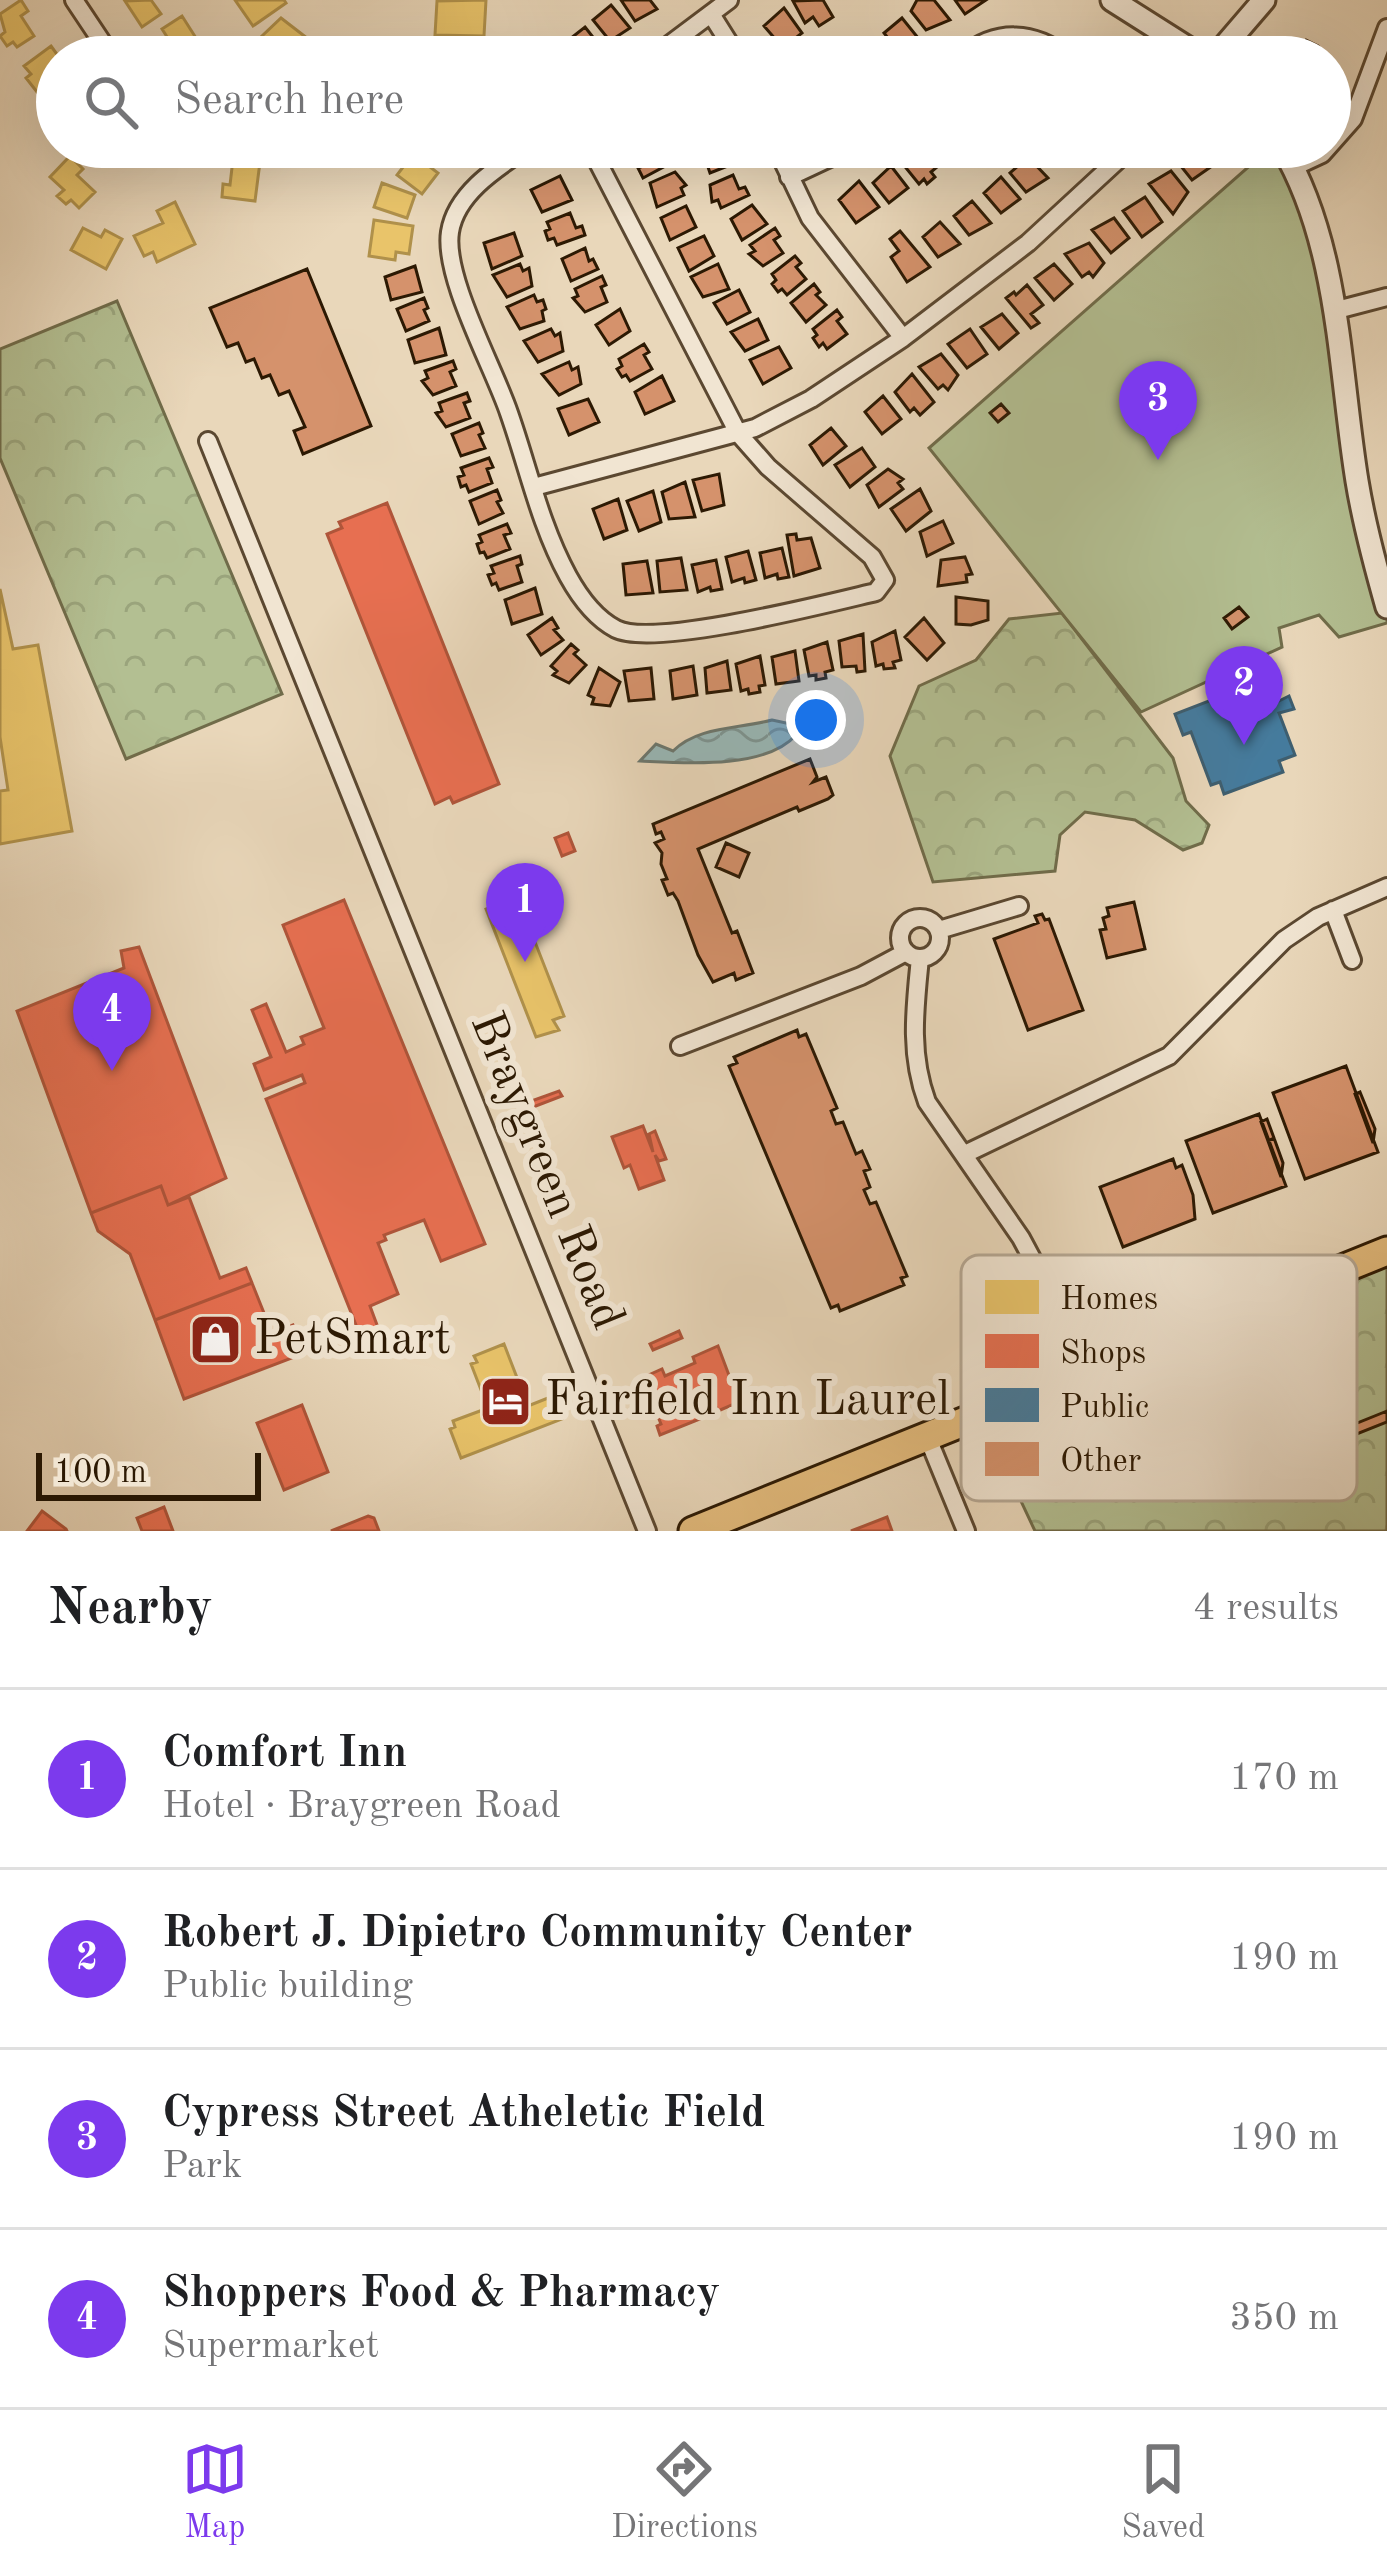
<!DOCTYPE html>
<html lang="en">
<head>
<meta charset="utf-8">
<style>
  :root { --surface:#fff; --page:#f6f6f6; --text:#202124; --muted:#757577; --line:#e0e0e0; --accent:#7c3aed }
  body { margin:0; font-family:"Old Standard TT",serif; background:var(--page); color:var(--text) }
  .scale { position:absolute; left:36px; bottom:30px; width:225px; box-sizing:border-box; padding-left:12px; border:6px solid #2c1903; border-top:0; font-size:33px; line-height:42px; white-space:nowrap; color:#2c1903; -webkit-text-stroke:9px #f1e5d2; paint-order:stroke }
  .you { position:absolute; left:816px; top:720px; width:42px; height:42px; margin:-30px; border:9px solid #fff; border-radius:50%; background:#1a73e8; box-shadow:0 0 0 18px #1a73e833 }
  .badge { display:grid; place-items:center; width:78px; height:78px; border-radius:50%; background:var(--accent); color:#fff; font-size:39px; font-weight:700 }
  .pin { position:absolute; translate:-50% -99px; filter:drop-shadow(0 3px 6px #0008) }
  .pin::after { content:''; position:absolute; top:63px; width:42px; height:36px; background:inherit; clip-path:polygon(0 0,100% 0,50% 100%) }
  .list { margin:0; padding:0; list-style:none }
  h2 { display:flex; justify-content:space-between; align-items:center; height:156px; margin:0; padding:0 48px; font-size:51px }
  h2 small { font-size:39px; font-weight:400; color:var(--muted) }
  .list li { display:grid; grid-template-columns:78px 1fr auto; gap:36px; align-items:center; box-sizing:border-box; height:180px; padding:0 48px; border-top:3px solid var(--line) }
  .list b { display:block; font-size:45px; white-space:nowrap }
  .list p { margin:0; font-size:39px; white-space:nowrap; color:var(--muted) }
  .list em { font-size:39px; font-style:normal; color:var(--muted) }
  .icon { flex:none; width:66px; height:66px; fill:none; stroke:currentColor; stroke-width:2; stroke-linecap:round; stroke-linejoin:round }
  .map { position:relative; flex:none; width:1387px; height:1531px; overflow:hidden }
  .search { position:absolute; background:var(--surface); box-shadow:0 12px 48px #0002; left:36px; right:36px; top:36px; height:132px; display:flex; align-items:center; gap:30px; box-sizing:border-box; padding:0 42px; border-radius:66px; color:var(--muted); font-size:45px }
  .sheet { height:876px; background:var(--surface) }
  nav { display:flex; justify-content:space-around; align-items:center; box-sizing:border-box; height:168px; border-top:3px solid var(--line); background:var(--surface); font-size:33px; color:var(--muted) }
  nav a { display:grid; justify-items:center; gap:6px }
  nav .on { color:var(--accent) }
  .map>svg:first-child { display:block }
</style>
</head>
<body>
<div class="map">
<svg width="1387" height="1531" viewBox="0 0 1387 1531">
  <defs>
    <pattern id="forest-crowns" width="20" height="18" patternUnits="userSpaceOnUse" patternTransform="scale(3)"><rect width="20" height="18" fill="#b3bf92"/><path d="M2 6a3 3 0 1 1 6 0M12 15a3 3 0 1 1 6 0" fill="none" stroke="#9aa47c"/></pattern>
    <pattern id="water-waves" width="16" height="10" patternUnits="userSpaceOnUse" patternTransform="scale(3)"><rect width="16" height="10" fill="#99b8b7"/><path d="M0 5q4-4 8 0t8 0" fill="none" stroke="#7d9593"/></pattern>
  </defs>
  <rect width="100%" height="100%" fill="#e9d7ba"/>
  <filter id="stains"><feTurbulence type="fractalNoise" baseFrequency=".00167" numOctaves="4"/><feColorMatrix values="0 0 0 0 .2 0 0 0 0 .09 0 0 0 0 .02 0 0 0 .5 -.17"/></filter>
  <radialGradient id="worn" r=".72"><stop offset=".6" stop-color="#630" stop-opacity="0"/><stop offset="1" stop-color="#630" stop-opacity=".3"/></radialGradient>
  <!-- forest -->
  <path fill="url(#forest-crowns)" stroke="#706c4a" stroke-width="3" d="M117,301l165,393 -156,65 -126,-301v-109z
    M1062,613l111,145 13,43 23,24 -7,18 -19,7 -48,-30 -50,-8 -25,23 -5,36 -122,11 -43,-126 29,-70 57,-26 33,-41z
    M1387,1251v280h-352l-54,-115z"/>
  <!-- park -->
  <path fill="#b3bf92" stroke="#706c4a" stroke-width="3" d="M1271,147h10l21,39 85,421v16l-48,14 -20,-22 -40,13 3,19 -141,65 -212,-264z"/>
  <!-- water -->
  <path fill="url(#water-waves)" stroke="#6d786f" stroke-width="3" d="M772,720l19,4 5,11c-31,35 -113,28 -156,26l16,-17 17,7c25,-25 66,-22 99,-31z"/>
  <!-- homes -->
  <path fill="#e9c46a" stroke="#b0914b" stroke-width="3" d="M21,0l7,11 -7,5 13,20 -17,11 -4,-5 -6,4 -7,-10 5,-4 -5,-18z
    M151,0l10,14 -19,13 -17,-26z
    M235,0h49l2,3 -33,23z
    M486,0l-2,36 -49,-1 2,-34z
    M182,16l21,33 -13,8h-10l-18,-28z
    M281,18l35,27 -11,12h-31l-9,-8 4,-6 -7,-7z
    M549,41l12,16h-35z
    M413,43l9,14h-47l16,-11 6,9z
    M51,46l8,11 -7,7 5,7v20l-6,5 -6,-9 -8,5 -11,-14 5,-4 -7,-8z
    M57,104v33l-13,-27z
    M421,147h37l4,5 -10,7 -3,-4 -13,10z
    M413,154l25,19 -16,21 -25,-19z
    M70,156l13,13 -6,6 18,17 -16,16 -8,-8 -5,4 -9,-8 7,-6 -14,-13z
    M233,159l27,3 -5,39 -33,-4 1,-13 7,1z
    M382,183l33,12 -8,23 -33,-11z
    M175,202l20,42 -38,18 -4,-10 -9,4 -10,-20 29,-13 -6,-12z
    M374,220l39,6 -4,28 -13,-2 -1,8 -26,-4z
    M83,228l18,9 4,-7 17,9 -16,30 -35,-19z
    M0,589l13,60 25,-4 34,186 -72,13v-53l8,-1 -8,-53z
    M517,896l47,120 -11,4 6,10 -23,7 -50,-128z
    M504,1344l24,62 25,-10 9,23 -101,39 -11,-29 5,-2 -2,-6 35,-13 -17,-44 6,-2 -3,-6z"/>
  <!-- shops -->
  <path fill="#e76f51" stroke="#af553a" stroke-width="3" d="M387,503l112,281 -46,19 -3,-6 -15,7 -108,-270 15,-6 -3,-6z
    M568,833l7,18 -13,5 -7,-18z
    M344,900l141,344 -44,17 -17,-41 -40,15 2,5 -8,3 20,51 -28,12 10,27 -18,7 -96,-241 39,-16 -3,-8 -38,15 -10,-26 17,-7 -19,-47 14,-6 20,48 18,-8 -3,-7 23,-9 -41,-103z
    M139,947l87,231 -58,27 -7,-19 -70,27 -74,-202 107,-43 -3,-17z
    M559,1091l3,5 -34,13 -2,-6z
    M643,1126l10,26 -4,-18 6,-3 11,28 -7,2 -4,-6 9,25 -25,9 -9,-24 -6,3 -12,-31z
    M161,1186l7,19 21,-8 31,81 26,-10 6,15 -97,37 -25,-66 -32,-23 -7,-18z
    M252,1283l20,50 21,-8 12,28 -121,46 -29,-79z
    M679,1331l3,7 -29,12 -3,-6z
    M718,1346l21,56 -21,9 -2,-4 -1,6 -55,22 -3,-9 4,-2 -19,-46 20,-9 3,7 30,-13 -2,-6z
    M302,1405l26,67 -44,18 -27,-67z
    M164,1507l9,24h-31l-5,-13z
    M42,1511l24,18 1,2h-40z
    M368,1516l6,2 5,13h-48z
    M887,1517l5,14h-41z"/>
  <!-- public -->
  <path fill="#457b9d" stroke="#3e5e6f" stroke-width="3" d="M1266,679l9,24 14,-7 5,13 -15,4 16,42 -16,6 4,11 -59,22 -4,-12 -9,3 -20,-53 -8,3 -8,-21z"/>
  <!-- building -->
  <path fill="#d5926c" stroke="#2c1903" stroke-width="3" d="M621,0h29l7,9 -22,12z
    M823,0l10,17 -14,9 -6,-9 -8,6 -12,-22z
    M917,0h17l16,20 -24,10 -15,-19z
    M955,0h31l-21,14z
    M611,5l19,23 -20,13 -17,-21z
    M784,8l18,25 -19,15 -19,-22z
    M902,18l21,26 -21,12 -18,-23z
    M585,27l18,23 -8,6 -17,1 -12,-15z
    M1306,40l12,6 8,11h-23l-5,-11z
    M651,147h10l8,17 -26,14 -5,-10 5,-2 -8,-12z
    M728,147l10,15 -28,11 -8,-24z
    M916,147h6l15,20 -6,5 4,5 -8,7 -3,-5 -5,5 -17,-21 12,-10 -2,-3z
    M933,147h33l-18,15z
    M1186,147h15l11,19 -20,14 -20,-25z
    M1028,157l20,21 -22,14 -16,-19z
    M891,166l17,22 -19,15 -16,-20z
    M1171,171l17,21 -15,22 -24,-30z
    M675,172l11,13 -5,3 3,7 -27,12 -7,-24z
    M733,175l6,14 6,-2 4,8 -28,13 -3,-8 -6,2 -2,-17z
    M560,176l12,24 -30,12 -11,-22z
    M1001,177l19,22 -19,14 -17,-20z
    M859,181l20,26 -23,16 -17,-23z
    M1145,197l17,25 -20,15 -19,-26z
    M972,201l19,22 -22,12 -15,-19z
    M752,205l15,19 -25,16 -11,-21z
    M686,206l10,21 -26,13 -9,-22z
    M570,213l6,15 6,-2 3,9 -28,10 -3,-7 -6,2 -3,-9 5,-2 -3,-7z
    M1114,218l15,20 -18,15 -19,-23z
    M940,222l20,22 -22,13 -15,-20z
    M775,228l5,8 -6,4 9,13 -20,13 -14,-12 6,-3 -5,-6z
    M900,231l30,36 -23,15 -16,-25 8,-6 -9,-12z
    M514,233l8,23 -30,13 -8,-26z
    M704,236l10,20 -25,15 -11,-23z
    M1089,243l15,20 -11,14 -4,-5 -7,5 -17,-23z
    M585,248l4,13 4,-2 5,10 -27,12 -9,-22z
    M795,256l6,7 -5,4 10,12 -19,16 -5,-6 -4,3 -6,-8 4,-4 -4,-6z
    M520,264l3,7 6,-3 3,18 -25,11 -14,-22z
    M718,264l11,25 -26,8 -12,-20z
    M1054,264l18,20 -18,16 -19,-22z
    M415,266l7,26 -31,8 -6,-23z
    M307,269l64,157 -68,28 -9,-23 11,-4 -16,-36 -10,4 -9,-20 -8,3 -8,-19 -8,3 -8,-19 -11,4 -17,-39z
    M602,276l4,9 -5,2 6,15 -22,10 -12,-14 5,-2 -3,-7z
    M814,284l6,8 -4,3 10,10 -20,17 -15,-19z
    M1027,285l16,20 -12,9 8,9 -8,5 -25,-30 8,-6 2,3z
    M739,290l11,22 -23,12 -13,-21z
    M534,295l3,7 6,-2 3,9 -4,2 2,10 -24,8 -13,-22z
    M424,298l4,10 -4,2 5,11 -23,10 -9,-22z
    M620,309l10,22 -21,14 -13,-20z
    M837,310l5,7 -5,4 10,13 -20,15 -4,-6 -4,4 -6,-9 4,-3 -4,-6z
    M1002,314l16,19 -19,16 -18,-22z
    M758,319l10,21 -23,11 -14,-19z
    M439,328l7,27 -31,8 -7,-23z
    M551,329l4,7 5,-3 3,18 -25,11 -14,-21z
    M970,329l17,25 -20,14 -19,-24z
    M644,344l5,8 -5,3 8,14 -22,12 -4,-6 -4,2 -5,-8 5,-3 -3,-7z
    M779,347l12,21 -28,16 -13,-24z
    M941,354l17,21 -10,15 -5,-5 -5,4 -19,-22z
    M453,361l3,8 -6,3 6,14 -23,9 -11,-14 6,-3 -3,-7z
    M569,362l3,8 6,-3 3,17 -22,11 -17,-21z
    M912,374l22,28 -14,13 -6,-7 -4,4 -15,-20z
    M662,376l12,25 -29,13 -10,-22z
    M467,393l3,8 -6,2 6,15 -24,9 -10,-14 6,-2 -3,-8z
    M883,396l18,23 -19,15 -17,-22z
    M588,399l11,23 -30,13 -11,-26z
    M1001,404l8,9 -11,9 -8,-9z
    M479,423l4,10 -4,2 6,13 -24,8 -9,-22z
    M831,428l15,18 -23,19 -13,-20z
    M862,448l13,19 -25,20 -15,-22z
    M489,458l4,9 -6,2 5,14 -23,9 -3,-7 -5,2 -3,-10 6,-2 -3,-7z
    M888,469l15,10 -5,4 5,6 -24,18 -12,-22z
    M719,474l5,31 -22,6 -9,-31z
    M685,482l10,35 -26,2 -7,-27z
    M920,489l11,22 -25,20 -15,-22z
    M497,490l4,10 -4,2 6,11 -24,11 -9,-23z
    M653,491l8,31 -22,9 -12,-30z
    M618,499l9,31 -23,9 -11,-30z
    M943,521l10,22 -26,13 -7,-24z
    M507,524l4,9 -7,2 6,14 -23,9 -3,-6 -4,1 -3,-9 5,-2 -3,-7z
    M796,534l1,6 14,-2 9,30 -26,8 -7,-41z
    M782,548l7,29 -11,2 -1,-5 -12,4 -5,-25z
    M748,551l8,29 -11,3 -1,-5 -12,4 -6,-25z
    M520,556l2,8 -5,2 5,16 -23,8 -3,-7 -4,2 -4,-10 6,-2 -3,-7z
    M965,557l7,17 -6,1 1,7 -29,4 3,-26z
    M681,558l6,32 -27,2 -3,-31z
    M716,560l6,29 -11,2 -1,-4 -12,5 -6,-27z
    M647,561l6,32 -27,2 -3,-31z
    M535,588l7,26 -30,10 -7,-24z
    M956,597l32,4v19l-17,5 -15,-1z
    M1239,607l9,10 -16,12 -8,-11z
    M552,618l6,10 -4,2 9,10 -22,15 -13,-20z
    M924,618l20,25 -17,17 -22,-23z
    M895,631l6,29 -8,2 2,6 -11,1 -1,-5 -7,2 -4,-24z
    M863,634l2,37 -8,1 -1,-6 -14,1 -3,-26z
    M827,642l6,28 -8,2 1,6 -10,2v-5l-7,1 -5,-26z
    M571,644l7,6 -4,4 12,11 -17,18 -16,-8 4,-4 -6,-5z
    M795,651l4,30 -23,3 -4,-27z
    M760,656l5,29 -6,1 1,6 -11,2 -1,-5 -7,2 -5,-27z
    M727,661l4,29 -24,3 -2,-25z
    M693,666l4,29 -24,4 -3,-28z
    M599,668l21,14 -10,24 -18,-2 2,-6 -6,-3z
    M651,668l3,31 -25,2 -5,-30z
    M810,759l7,18 -4,5 13,-5 7,18 -5,4 -29,12 -2,-4 -99,42 34,84 5,-2 16,42 -17,7 -2,-7 -21,9 -15,-27 -20,-54 -5,-8 -5,2 -6,-15 5,-1 -6,-15 1,-11 -7,-10 9,-4 -3,-7 -5,2 -3,-10z
    M726,843l23,10 -10,24 -23,-10z
    M1134,902l11,47 -38,9 -7,-28 6,-1 -3,-11 6,-2 -2,-8z
    M1042,914l3,6 4,-1 34,91 -55,20 -34,-91 44,-16 -3,-7z
    M797,1030l2,7 7,-3 31,74 -6,3 5,13 7,-2 13,32 6,-3 8,18 -6,2 6,16 -6,3 6,14 6,-2 31,74 -6,2 3,7 -64,26 -2,-6 -7,3 -102,-242 8,-3 -3,-6z
    M1346,1066l32,86 -73,27 -32,-86z
    M1360,1092l15,37 -2,14 -18,-49z
    M1259,1114l27,72 -73,27 -27,-72z
    M1267,1119l7,19 -6,3 -7,-19z
    M1274,1138l9,25 -2,14 -13,-36z
    M1173,1159l3,9 6,-3 11,30 2,24 -72,28 -23,-60z
    M1387,1411v11l-68,27 -4,-9z"/>
  <g fill="none" stroke-linecap="round" stroke-linejoin="round">
    <defs>
      <path id="minor" d="M74,0l38,57
        M711,14l27,43
        M653,57l76,-57
        M962,57c33,-28 71,-27 105,0
        M145,147l1,3
        M528,147c-30,20 -72,46 -78,85 -7,45 44,136 59,181 19,54 31,112 59,163 11,20 27,42 48,53 38,19 213,-26 260,-37l9,-12 -13,-23 -104,-90 -30,-34 -148,-286
        M776,147l34,71 93,120
        M1294,167l28,-13 31,-35 34,-91
        M789,177l64,-30
        M1333,311l54,-14
        M208,441l439,1090
        M534,487l221,-59 56,-29 92,-61 125,-95 104,-96
        M1333,910l19,50
        M900 938a20 20 0 1 1 40 0a20 20 0 1 1-40 0Z
        M939,930l80,-24
        M920,958c-5,50 -11,96 7,144l94,136 23,43 38,96
        M680,1046l181,-70 45,-24
        M965,1154l204,-98 115,-116 34,-23 69,-30
        M927,1436l39,95"/>
      <path id="tertiary" d="M1112,0l90,57
        M1215,57l49,-57
        M1282,147c58,99 57,223 75,334 7,43 18,84 30,126"/>
      <path id="primary" d="M693,1531l694,-280"/>
    </defs>
    <!-- minor casing -->
    <use href="#minor" stroke="#5b4831" stroke-width="22"/>
    <!-- tertiary casing -->
    <use href="#tertiary" stroke="#5b4831" stroke-width="27"/>
    <!-- primary casing -->
    <use href="#primary" stroke="#2c1903" stroke-width="33"/>
    <!-- minor -->
    <use href="#minor" stroke="#f1e5d2" stroke-width="16"/>
    <!-- tertiary -->
    <use href="#tertiary" stroke="#f1e5d2" stroke-width="21"/>
    <!-- primary -->
    <use href="#primary" stroke="#e4bc7d" stroke-width="27"/>
  </g>
  <!-- icons -->
  <defs>
    <symbol id="shop-square" viewBox="-11 -11 22 22"><rect x="-9" y="-9" width="18" height="18" rx="4" fill="#8f2418" stroke="#f1e5d2"/><path d="M-5-2.5h2.3a2.7 3.5 0 0 1 5.4 0H5L5.5 6h-11ZM-1.5-2.5h3a1.5 2.3 0 0 0-3 0Z" fill="#fff"/></symbol>
    <symbol id="hotel-square" viewBox="-11 -11 22 22"><rect x="-9" y="-9" width="18" height="18" rx="4" fill="#8f2418" stroke="#f1e5d2"/><path d="M-6-4.5h1.5V1H6V5H4.5V3h-9V5H-6ZM-4 0a1.8 1.8 0 1 1 3.6 0ZM.5 0V-2.5h3Q6-2.5 6 0Z" fill="#fff"/></symbol>
  </defs>
  <g fill-rule="evenodd">
    <use href="#shop-square" x="186" y="1310" width="59" height="59"/>
    <use href="#hotel-square" x="476" y="1372" width="59" height="59"/>
  </g>
  <g text-anchor="middle" dominant-baseline="central" stroke-width="12" stroke-linejoin="round" paint-order="stroke">
    <!-- street labels -->
    <g font-size="48" fill="#2c1903" stroke="#f1e5d2">
      <text transform="translate(546 1171) rotate(68)">Braygreen Road</text>
    </g>
    <!-- poi labels -->
    <g font-size="48" fill="#2c1903" stroke="#f1e5d2" text-anchor="start">
      <text x="254" y="1340">PetSmart</text>
      <text x="545" y="1401">Fairfield Inn Laurel</text>
    </g>
  </g>
  <!-- legend -->
  <rect x="961" y="1255" width="396" height="246" rx="18" fill="#f1e5d2" stroke="#b6a894" stroke-width="3"/>
  <rect x="985" y="1280" width="54" height="34" fill="#e9c46a"/>
  <rect x="985" y="1334" width="54" height="34" fill="#e76f51"/>
  <rect x="985" y="1388" width="54" height="34" fill="#457b9d"/>
  <rect x="985" y="1442" width="54" height="34" fill="#d5926c"/>
  <g font-size="33" fill="#2c1903">
    <text x="1060" y="1309">Homes</text>
    <text x="1060" y="1363">Shops</text>
    <text x="1060" y="1417">Public</text>
    <text x="1060" y="1471">Other</text>
  </g>
  <rect width="100%" height="100%" filter="url(#stains)"/>
  <rect width="100%" height="100%" fill="url(#worn)"/>
</svg>
<div class="scale">100 m</div>
<div class="you"></div>
<div class="pin badge" style="left:525px;top:962px">1</div>
<div class="pin badge" style="left:1244px;top:745px">2</div>
<div class="pin badge" style="left:1158px;top:460px">3</div>
<div class="pin badge" style="left:112px;top:1071px">4</div>
<div class="search"><svg class="icon" aria-label="search" viewBox="0 0 24 24"><circle cx="10" cy="10" r="6"/><path d="M15 15l6 6"/></svg>Search here</div>
</div>
<section class="sheet">
<h2>Nearby<small>4 results</small></h2>
<ul class="list">
<li><span class="badge">1</span><div><b>Comfort Inn</b><p>Hotel · Braygreen Road</p></div><em>170 m</em></li>
<li><span class="badge">2</span><div><b>Robert J. Dipietro Community Center</b><p>Public building</p></div><em>190 m</em></li>
<li><span class="badge">3</span><div><b>Cypress Street Atheletic Field</b><p>Park</p></div><em>190 m</em></li>
<li><span class="badge">4</span><div><b>Shoppers Food &amp; Pharmacy</b><p>Supermarket</p></div><em>350 m</em></li>
</ul>
</section>
<nav>
<a class="on"><svg class="icon" aria-label="map" viewBox="0 0 24 24"><path d="M3 6l6-2 6 2 6-2v14l-6 2-6-2-6 2zM9 4v14M15 6v14"/></svg>Map</a>
<a><svg class="icon" aria-label="directions" viewBox="0 0 24 24"><path d="M12 3l9 9-9 9-9-9zM9 14v-3h6M13 9l2 2-2 2"/></svg>Directions</a>
<a><svg class="icon" aria-label="saved" viewBox="0 0 24 24"><path d="M7 4h10v16l-5-4-5 4z"/></svg>Saved</a>
</nav>
</body>
</html>
